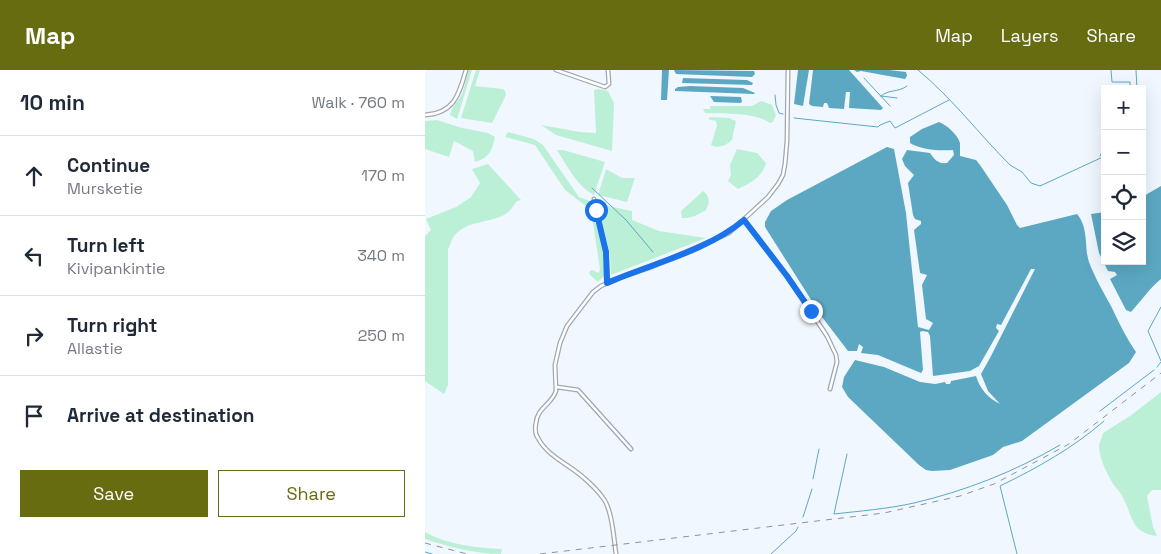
<!DOCTYPE html>
<html lang="en">
<head>
<meta charset="utf-8">
<style>
  :root { --surface:#fff; --page:#f6f6f7; --text:#1f2937; --muted:#747a83; --line:#e0e1e3; --accent:#676c10 }
  body { margin:0; font-family:"Space Grotesk",sans-serif; background:var(--page); color:var(--text) }
  .controls { position:absolute; right:15px; top:15px; display:grid; overflow:hidden; border-radius:0px; box-shadow:0 5px 20px #0002 }
  .controls button { width:45px; height:45px; display:grid; place-items:center; padding:0; border:0; border-bottom:1px solid var(--line); background:var(--surface); color:var(--text); font:25px sans-serif }
  .stop { position:absolute; width:15px; height:15px; margin:-11px; border:4px solid #1a73e8; border-radius:50%; background:#fff }
  .stop.end { background:#1a73e8; border-color:#fff; box-shadow:0 1px 5px #0008 }
  .list { margin:0; padding:0; list-style:none }
  h2 { display:flex; justify-content:space-between; align-items:center; height:65px; margin:0; padding:0 20px; font-size:21px }
  h2 small { font-size:16px; font-weight:400; color:var(--muted) }
  .list li { display:grid; grid-template-columns:32px 1fr auto; gap:15px; align-items:center; box-sizing:border-box; height:80px; padding:0 20px; border-top:1px solid var(--line) }
  .list b { display:block; font-size:19px; white-space:nowrap }
  .list p { margin:0; font-size:16px; white-space:nowrap; color:var(--muted) }
  .list em { font-size:16px; font-style:normal; color:var(--muted) }
  .actions { display:flex; gap:10px; padding:15px 20px }
  .actions a { flex:1; padding:11px 0; border:1px solid var(--accent); border-radius:0px; text-align:center; font-size:18px; color:var(--accent) }
  .actions .main { background:var(--accent); color:#fff }
  .icon { flex:none; width:28px; height:28px; fill:none; stroke:currentColor; stroke-width:2; stroke-linecap:round; stroke-linejoin:round }
  .map { position:relative; flex:none; width:736px; height:484px; overflow:hidden }
  header { display:flex; align-items:center; gap:30px; box-sizing:border-box; height:70px; padding:0 25px; background:var(--accent); color:#fff }
  header strong { font-size:24px }
  nav { display:flex; gap:28px; margin-inline-start:auto; font-size:18px }
  main { display:flex }
  aside { flex:1; background:var(--surface) }
  .map>svg:first-child { display:block }
</style>
</head>
<body>
<header>
<strong>Map</strong>
<nav><a>Map</a><a>Layers</a><a>Share</a></nav>
</header>
<main>
<aside>
<h2>10 min<small>Walk · 760 m</small></h2>
<ul class="list">
<li><svg class="icon" aria-label="ahead" viewBox="0 0 24 24"><path d="M12 20V5M6 11l6-6 6 6"/></svg><div><b>Continue</b><p>Mursketie</p></div><em>170 m</em></li>
<li><svg class="icon" aria-label="left" viewBox="0 0 24 24"><path d="M17 20v-9H6M10 6l-5 5 5 5"/></svg><div><b>Turn left</b><p>Kivipankintie</p></div><em>340 m</em></li>
<li><svg class="icon" aria-label="right" viewBox="0 0 24 24"><path d="M7 20v-9h11M14 6l5 5-5 5"/></svg><div><b>Turn right</b><p>Allastie</p></div><em>250 m</em></li>
<li><svg class="icon" aria-label="arrive" viewBox="0 0 24 24"><path d="M6 21V4h12l-3 4 3 4H6"/></svg><div><b>Arrive at destination</b></div></li>
</ul>
<div class="actions"><a class="main">Save</a><a>Share</a></div>
</aside>
<div class="map">
<svg width="736" height="484" viewBox="0 0 736 484">
  <rect width="100%" height="100%" fill="#f1f7fe"/>
  <!-- green -->
  <path fill="#bcf0d6" d="M43,0h4l-15,49 -7,-4c1,-8 8,-13 12,-21 3,-8 4,-16 6,-24z
    M51,0h4l-5,16 28,3 2,2 1,4 -14,28 -31,-5z
    M173,19l10,2 6,12 -2,48 -56,-16 -15,-10 39,7 16,1 -2,-43z
    M336,31l11,4 4,10 -3,7 -3,1c-15,-11 -46,-9 -65,-10l-2,-4h7v-3h42z
    M285,47l19,1 7,3 -4,19c-7,6 -13,9 -21,5l6,-19 -1,-5 -8,-2z
    M12,50l25,8 26,5 7,4c-3,14 -6,21 -20,25l-2,-11 -19,-10 -5,16 -24,-8v-28z
    M83,62l26,7 9,6 36,52 11,4 3,6 12,53 -1,16 -6,6 -8,-7 -1,-3 3,-2 7,3 1,-4 -9,-59 -26,-20 -30,-45 -30,-8z
    M312,79l20,4 9,10c-4,14 -15,20 -28,26l-10,-8 3,-6 -1,-10z
    M132,80h6l42,12 -11,33c-18,-10 -26,-28 -37,-45z
    M63,94l33,36 -4,1c-3,4 -6,9 -10,12 -16,11 -38,6 -52,22 -4,4 -4,9 -7,14v136l-4,9 -19,-13v-145l6,-6 -5,-11 30,-12 15,-10 9,-14 -8,-14z
    M181,99l16,9h13l-8,24 -29,-7z
    M278,121c7,5 7,11 3,19 -7,4 -15,9 -24,8l-1,-7z
    M173,134l34,7v9l27,11 47,7 -95,37 -1,-20z
    M736,322v98h-9l-5,6 6,31 4,9c-27,-3 -24,-21 -35,-40 -2,-4 -6,-8 -9,-12 -6,-10 -13,-25 -14,-36 0,-5 3,-11 4,-15l27,-17z
    M0,462c23,13 52,16 77,17l-1,5c-26,0 -51,-7 -76,-15z"/>
  <!-- water -->
  <path fill="#5ca8c3" d="M237,0h7l-2,30h-6z
    M249,0l80,1 1,3 -3,3 -76,-3z
    M373,0h11l-6,36 -9,-2z
    M388,0h36l34,38 -2,2 -32,-2 1,-16h-4l-2,17 -15,-1 -2,-5h-3l-1,4 -11,-1 -3,-2z
    M429,0h35l17,2 1,4 -2,3 -44,-8 -4,1z
    M258,8l64,2 6,3 -1,2 -70,-2z
    M265,16l53,2 12,5 -1,1 -79,-3v-2l3,-2z
    M285,26l31,1 1,5 -2,1 -26,-1z
    M514,52c8,3 19,13 21,21 0,4 0,9 0,13l16,4 4,5 27,40 10,20 3,3 57,-14c12,14 7,33 12,48 6,16 15,31 23,46 7,15 14,29 24,44l-7,11 -107,78 -19,6 -10,8 -43,15 -18,1 -6,-1 -7,-5 -71,-68 -6,-10 2,-10 11,-17 29,7 36,15 15,2 10,-2 1,2h4l1,-3 25,-5c4,13 12,22 24,28l-12,-13 -7,-17 9,-16 45,-89h-4l-30,56 -4,-1 -1,4 3,3 -20,35 -9,5 -37,5 -3,-40 -2,-4 -6,-1 -2,1 3,38 -2,3 -43,-18 -17,-2 2,-6 -4,-3 -2,7h-9l-26,-34 -57,-90v-5l6,-11 16,-11 100,-53 7,2 12,64 12,114 11,3 4,-7 -7,-4 -4,-34 5,-10 -7,-2 -6,-43 7,-6v-3l-6,-2 -2,-4 -5,-32 6,-8 -9,-9 -3,-7 5,-9 23,3c5,7 8,11 17,10l7,-8 -1,-5c-14,1 -31,0 -43,-7v-6l12,-8z
    M736,116v93c-13,11 -19,21 -30,33l-5,-2 -16,-31 7,-4 -2,-3 -7,-1 -9,-18 -8,-39 14,-2v49h37v-64z"/>
  <g fill="none" stroke-linecap="round" stroke-linejoin="round">
    <!-- stream -->
    <path stroke="#5ca8c3" stroke-width="1" d="M493,0c34,28 61,64 92,95l12,7 9,11 9,3 65,-30
      M686,0l1,12h18v7
      M711,0l1,19
      M439,8l26,28
      M350,25l1,10 3,8 4,1
      M456,26c8,-7 16,-3 26,-10
      M456,26l16,2
      M369,48l84,9 2,-2 10,-4 5,7 54,-28
      M675,86l5,-10
      M679,109l1,-5
      M167,118l34,32 27,32
      M736,237l-13,24 13,30
      M732,297l4,-5
      M675,341l54,-41
      M422,384l-13,60c26,-3 53,-5 80,-11 51,-12 100,-31 146,-58
      M388,409l6,-30
      M378,447l9,-28
      M0,482l7,2
      M346,484l25,-23 2,-4
      M592,484l-17,-68c37,-18 73,-38 104,-65"/>
    <defs>
      <path id="street" d="M131,0l49,17 4,-3 -1,-14
        M0,45c29,-2 34,-20 41,-45
        M169,129l12,53 2,31
        M319,150l43,56 40,60 9,19 1,7 -7,27
        M132,317l21,3 53,59
        M191,484c-2,-15 -4,-45 -13,-56 -5,-7 -12,-14 -19,-20 -14,-13 -37,-22 -46,-40 -3,-4 -3,-10 -2,-15 1,-15 16,-19 20,-32l-1,-26 5,-22 7,-17 26,-34 8,-6 15,-7 33,-11 80,-35 39,-36 10,-13 5,-9 2,-11 2,-23 1,-71"/>
    </defs>
    <!-- street casing -->
    <use href="#street" stroke="#a1a7ae" stroke-width="5"/>
    <!-- street -->
    <use href="#street" stroke="#fff" stroke-width="2.5"/>
    <!-- rail -->
    <path stroke="#8f9398" stroke-width="1" stroke-dasharray="6 6" stroke-linecap="butt" d="M0,473l42,11
      M115,484l344,-41 76,-17 34,-12 75,-40 92,-71"/>
  </g>
  <g fill="none" stroke-linecap="round" stroke-linejoin="round">
    <!-- route -->
    <path stroke="#1a73e8" stroke-width="6" d="M171,140l10,42 1,31c46,-20 98,-31 137,-63l43,56 24,35"/>
  </g>
</svg>
<div class="controls">
<button>+</button>
<button>−</button>
<button><svg class="icon" aria-label="locate" viewBox="0 0 24 24"><circle cx="12" cy="12" r="6"/><path d="M12 2v4M12 18v4M2 12h4M18 12h4"/></svg></button>
<button><svg class="icon" aria-label="layers" viewBox="0 0 24 24"><path d="M12 4l9 5-9 5-9-5zM3 14l9 5 9-5"/></svg></button>
</div>
<div class="stop" style="left:171px;top:140px"></div>
<div class="stop end" style="left:386px;top:241px"></div>
</div>
</main>
</body>
</html>
